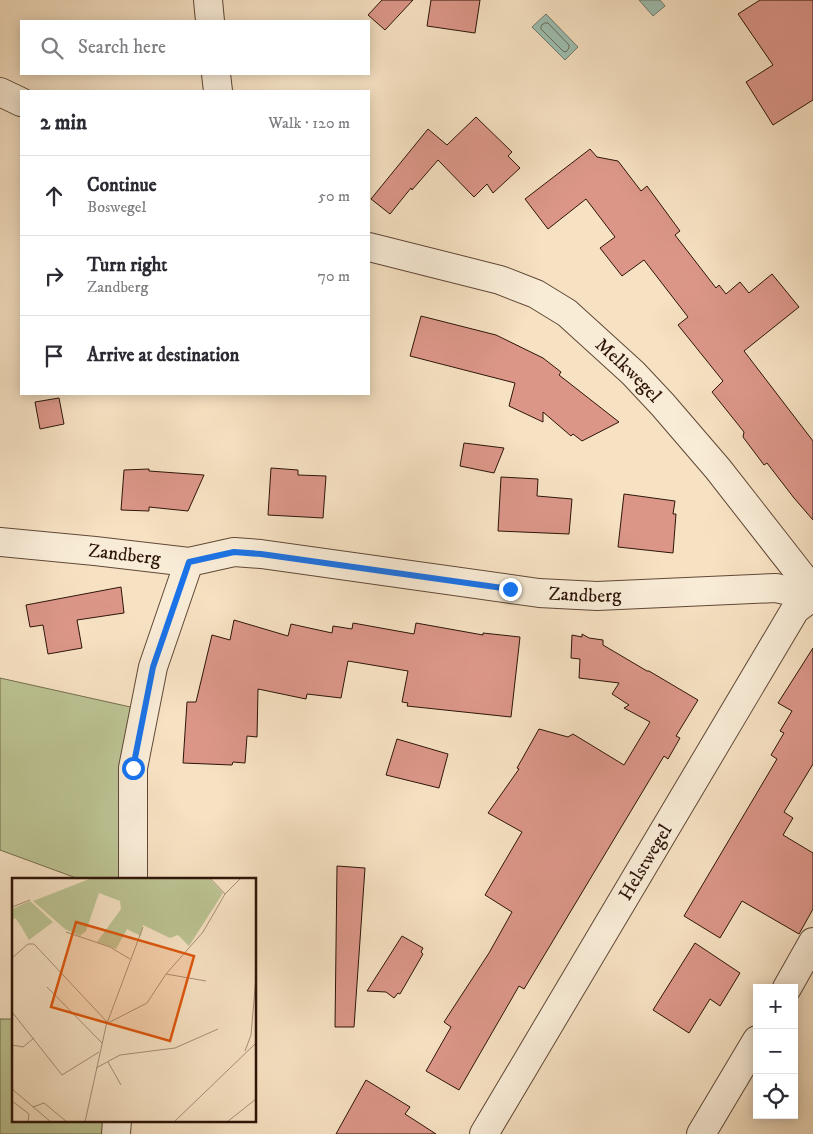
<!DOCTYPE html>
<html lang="en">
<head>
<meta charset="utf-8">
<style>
  :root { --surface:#fff; --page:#f7f7f7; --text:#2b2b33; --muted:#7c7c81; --line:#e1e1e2 }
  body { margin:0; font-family:"IM FELL DW Pica",serif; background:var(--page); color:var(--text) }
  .controls { position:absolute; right:15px; bottom:15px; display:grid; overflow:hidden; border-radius:0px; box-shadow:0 2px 12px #0003 }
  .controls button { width:45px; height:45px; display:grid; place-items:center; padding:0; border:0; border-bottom:1px solid var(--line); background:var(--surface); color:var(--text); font:25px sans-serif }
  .stop { position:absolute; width:15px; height:15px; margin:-11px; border:4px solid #1a73e8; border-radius:50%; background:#fff }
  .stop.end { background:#1a73e8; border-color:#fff; box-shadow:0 1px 5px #0008 }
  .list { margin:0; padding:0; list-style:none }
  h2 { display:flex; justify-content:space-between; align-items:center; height:65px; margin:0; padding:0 20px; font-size:21px }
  h2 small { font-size:16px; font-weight:400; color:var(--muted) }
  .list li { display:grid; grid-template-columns:32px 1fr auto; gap:15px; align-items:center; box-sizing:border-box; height:80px; padding:0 20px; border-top:1px solid var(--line) }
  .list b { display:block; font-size:19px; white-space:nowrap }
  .list p { margin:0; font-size:16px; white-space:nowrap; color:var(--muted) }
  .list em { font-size:16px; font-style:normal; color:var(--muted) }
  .icon { flex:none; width:28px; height:28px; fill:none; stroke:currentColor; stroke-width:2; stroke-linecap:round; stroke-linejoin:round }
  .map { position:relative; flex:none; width:813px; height:1134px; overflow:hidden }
  .search { position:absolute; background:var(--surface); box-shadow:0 2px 12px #0003; left:20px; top:20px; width:350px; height:55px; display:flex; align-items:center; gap:12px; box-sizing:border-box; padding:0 18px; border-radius:0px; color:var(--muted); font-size:19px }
  .panel { position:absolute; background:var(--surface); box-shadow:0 2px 12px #0003; left:20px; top:90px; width:350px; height:305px; border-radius:0px }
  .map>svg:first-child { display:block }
</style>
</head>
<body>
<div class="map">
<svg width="813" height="1134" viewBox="0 0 813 1134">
  <rect width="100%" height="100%" fill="#f6e1c2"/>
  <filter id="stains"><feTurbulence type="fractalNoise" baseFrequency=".004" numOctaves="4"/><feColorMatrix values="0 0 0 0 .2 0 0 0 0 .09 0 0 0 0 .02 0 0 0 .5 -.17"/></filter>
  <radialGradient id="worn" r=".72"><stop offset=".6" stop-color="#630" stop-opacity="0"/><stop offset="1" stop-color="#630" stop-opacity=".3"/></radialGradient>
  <!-- green -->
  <path fill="#bcc393" stroke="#756c4e" d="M0,678l135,30 -14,171h-42l-79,-29z
    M0,1019h14v101h99l-1,14h-112z"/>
  <!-- water -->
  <path fill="#9dbeb0" stroke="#717a6d" d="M639,0h21l5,6 -12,10z
    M546,14l32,33 -13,13 -33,-33z"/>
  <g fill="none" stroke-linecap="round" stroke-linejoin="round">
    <!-- shore -->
    <path stroke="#666a5c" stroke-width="1" d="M545,23h3l21,22v3l-3,4 -3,-1 -22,-22v-3z"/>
  </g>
  <!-- building -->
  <path fill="#db9688" stroke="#2e1508" d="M382,0h31l-28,30 -17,-15z
    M431,0h49l-5,33 -48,-7z
    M760,0h53v100l-40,25 -27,-43 27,-17 -35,-51z
    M476,117l36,35 -4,4 12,12 -27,25 -6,-9 -13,13 -36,-37 -26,30 -1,-2 -21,26 -19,-15 57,-70 19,16z
    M590,149l7,8 21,4 23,30 6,-5 33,45 -5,4 41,53 3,-3 7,9 14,-12 9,11 23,-19 27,33 -55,44 69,90v79l-19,-22 -27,-35 -3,2 -21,-28 1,-5 -32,-40 11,-11 -45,-56 10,-8 -44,-57 -22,16 -22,-28 15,-11 -29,-38 -38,30 -23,-30z
    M421,316l75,19 47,23 18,14 -2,3 60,47 -37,19 -9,-7 -2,2 -28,-24v10l-34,-16 6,-23 -105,-27z
    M59,398l5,26 -24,5 -5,-27z
    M464,443l40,5 -10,25 -34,-7z
    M271,468l27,2v5l28,1 -3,42 -55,-3z
    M149,469v2l55,4 -16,36 -39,-4v4l-28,-1 3,-40z
    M501,477l37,2 -1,17 35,3 -3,35 -71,-3z
    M624,494l51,7 -2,13h3l-3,39 -55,-6z
    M121,587l3,26 -47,7 5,28 -34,6 -5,-29 -13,2 -4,-22z
    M234,620l54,16 3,-12 41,9 1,-7 19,3 1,-6 61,11 2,-11 67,12v-2l37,4 -9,80 -104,-11 1,-3 -6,-1 6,-31 -60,-10 -7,37 -34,-4 -1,5 -48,-10 -1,48 -10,-1 -2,27 -12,-1 -1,3 -49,-2 4,-61h9l16,-67 18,5z
    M582,634l7,4 14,2v5l44,26h2l49,29 -22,36 4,2 -12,21 -4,-3 -140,233 -5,-3 -60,104 -33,-19 25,-44 -7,-5 45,-69 23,-41 -27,-17 37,-63 -34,-19 31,-44 -2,-1 22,-39 29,8 5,-3 51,31 26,-43 -26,-14 5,-3 -17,-11 7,-11 -40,-5 1,-19 -9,-1 1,-23 10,2z
    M813,648v116l-29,48 9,6 -10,17 30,18v56l-14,25 -57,-33 -22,37 -36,-22 93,-157 -6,-4 13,-22 -4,-2 12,-20 -14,-8z
    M397,739l51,15 -9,34 -53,-13z
    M337,866l28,2 -11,159h-19z
    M402,936l21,12 -2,4 2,2 -23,40 -2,-1 -4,5 -8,-6 -19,-1z
    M695,943l45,30 -20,33 -10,-7 -21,34 -36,-23z
    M366,1080l44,27 -5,7 31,20h-100z"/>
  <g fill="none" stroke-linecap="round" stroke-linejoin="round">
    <defs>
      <g id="minor">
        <path d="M208,0l2,21"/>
        <path d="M216,74l2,17"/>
        <path d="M0,92l21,10"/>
        <path id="s1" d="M369,247l131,33 36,14 31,19 66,60 30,32 55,64 86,110 9,17"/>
        <path id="s2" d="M0,542l95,9 94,11 45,-10 27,2 278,39 58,3 179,-8 37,8"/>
        <path d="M133,879v-111l20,-101 36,-105"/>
        <path d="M787,988l26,-46"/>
        <path d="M116,1134l1,-14"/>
        <path id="s3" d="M484,1134c103,-175 208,-349 311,-524l18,-14"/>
        <path d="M701,1134l56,-94"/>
      </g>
    </defs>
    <!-- minor casing -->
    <use href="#minor" stroke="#604836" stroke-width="30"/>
    <!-- minor -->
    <use href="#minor" stroke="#f9ecd7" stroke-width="28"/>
  </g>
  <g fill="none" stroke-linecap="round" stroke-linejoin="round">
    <!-- route -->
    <path stroke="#1a73e8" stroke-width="6" d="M133,768l20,-101 36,-105 45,-10 27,2 249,35"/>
  </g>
  <g text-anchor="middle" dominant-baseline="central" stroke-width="5" stroke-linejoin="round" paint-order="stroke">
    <!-- street labels -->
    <g font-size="19" fill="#2e1508" stroke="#f9ecd7">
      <text stroke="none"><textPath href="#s1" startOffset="294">Melkwegel</textPath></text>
      <text stroke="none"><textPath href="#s2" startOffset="125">Zandberg</textPath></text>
      <text stroke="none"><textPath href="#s2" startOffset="590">Zandberg</textPath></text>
      <text stroke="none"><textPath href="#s3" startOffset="316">Helstwegel</textPath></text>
    </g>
  </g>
  <!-- overview -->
  <g transform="translate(12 878)">
    <rect width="244" height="244" fill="#f6e1c2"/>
    <path d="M80,0h117l14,15 -34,53 -11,-11 -8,3 -27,-13 -2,11 -14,-7 -11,20 -19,-7 24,-33 -1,-8 -21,-8 -13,38 -6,5 -15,-7 -32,-28zM18,23l23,21 -24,18 -10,-17 -4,-5 -3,2v-11z" fill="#bcc393"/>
    <path fill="none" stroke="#a68f78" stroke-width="1" d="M198,0l15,16M0,29l18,-7M54,54l44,15 20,12M0,80l16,-14h6l74,79M154,96l40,7M35,109l55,56M0,134l50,63 37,-23M96,145l39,-20 19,-29 37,-42 22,-38 16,-16M0,167l11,2 11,-9M233,173l6,-16 5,-58M96,184l13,23M84,190l24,-13 55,-7 43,-19M0,211l39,33M0,223l17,13 -1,8M21,229l11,-4 23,19M73,244l21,-96 37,-99M162,244l82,-79M215,244l29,-23"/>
    <path fill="#df560c" fill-opacity="0.15" stroke="#df560c" stroke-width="2.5" d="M64,44l118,34 -24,85 -119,-34z"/>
    <rect width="244" height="244" fill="none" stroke="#2e1508" stroke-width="2.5"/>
  </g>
  <rect width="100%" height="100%" filter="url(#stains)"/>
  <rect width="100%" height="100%" fill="url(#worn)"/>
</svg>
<div class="controls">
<button>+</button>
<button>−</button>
<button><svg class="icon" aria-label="locate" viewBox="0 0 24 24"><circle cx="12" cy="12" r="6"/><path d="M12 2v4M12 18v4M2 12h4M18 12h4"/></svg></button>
</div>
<div class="stop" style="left:133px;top:768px"></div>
<div class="stop end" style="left:510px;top:589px"></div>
<div class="search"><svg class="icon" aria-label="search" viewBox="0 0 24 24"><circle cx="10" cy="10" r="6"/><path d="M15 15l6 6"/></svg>Search here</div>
<section class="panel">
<h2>2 min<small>Walk · 120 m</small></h2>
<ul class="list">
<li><svg class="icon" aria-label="ahead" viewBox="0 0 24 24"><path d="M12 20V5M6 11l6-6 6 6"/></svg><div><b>Continue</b><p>Boswegel</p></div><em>50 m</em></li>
<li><svg class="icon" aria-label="right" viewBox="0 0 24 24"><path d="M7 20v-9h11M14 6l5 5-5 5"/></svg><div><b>Turn right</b><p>Zandberg</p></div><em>70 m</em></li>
<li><svg class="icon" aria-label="arrive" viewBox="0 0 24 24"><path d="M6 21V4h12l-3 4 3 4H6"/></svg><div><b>Arrive at destination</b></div></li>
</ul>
</section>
</div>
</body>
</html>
